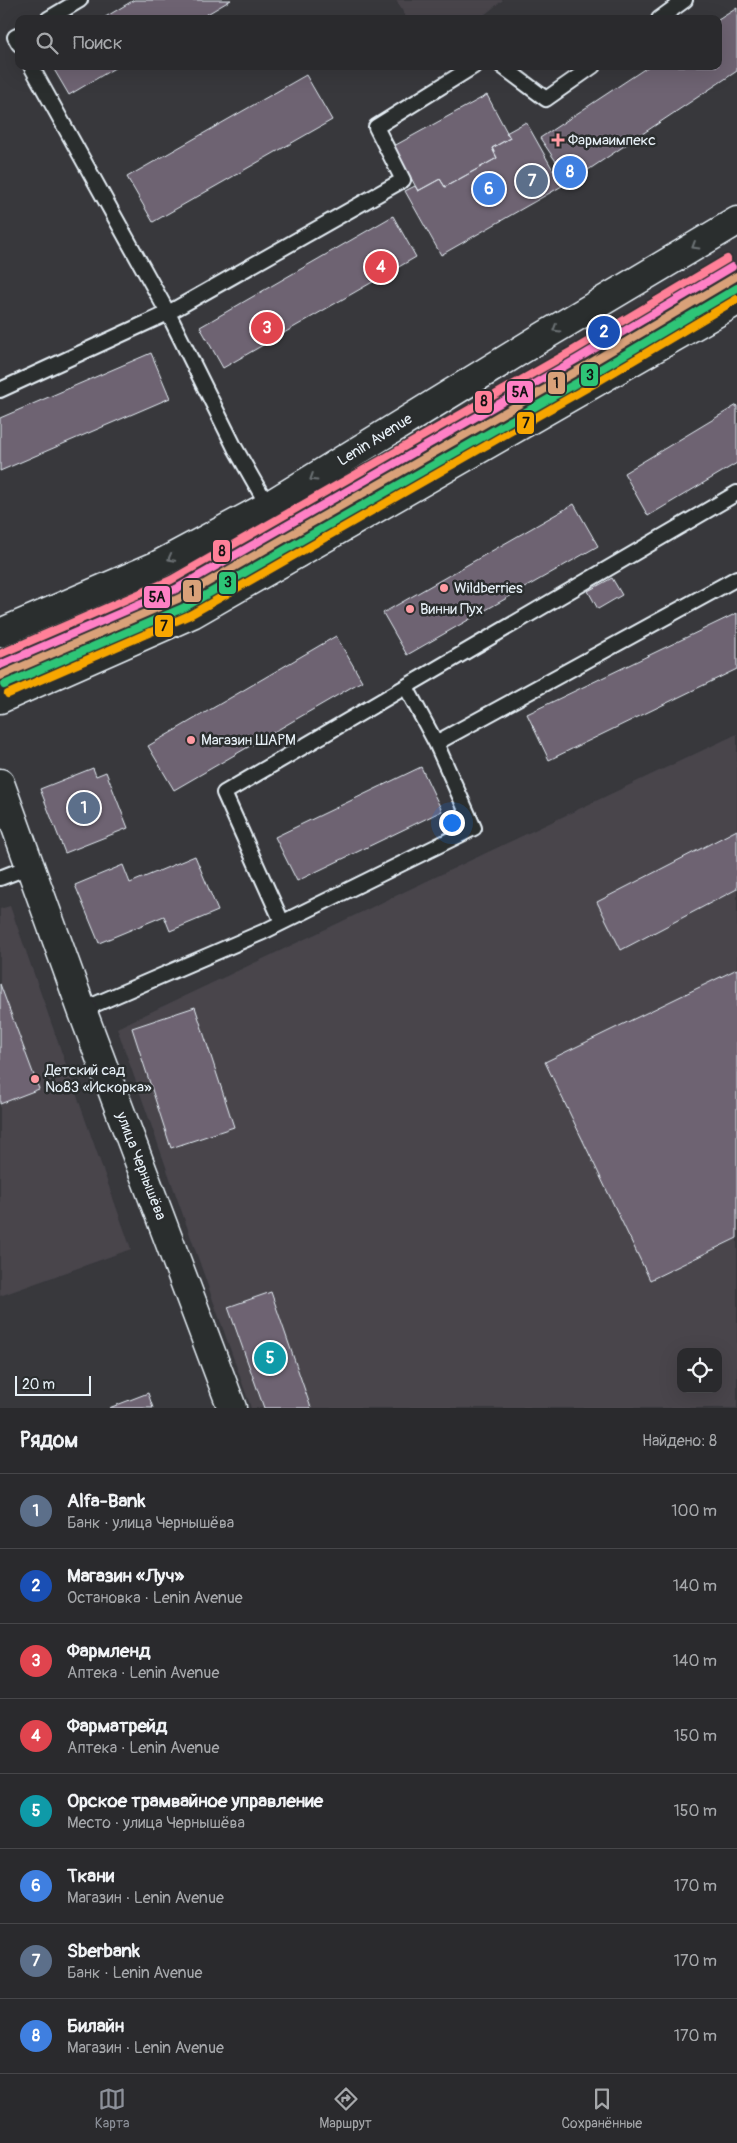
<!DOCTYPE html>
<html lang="ru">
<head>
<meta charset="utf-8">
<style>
  :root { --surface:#2a2a2d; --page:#323235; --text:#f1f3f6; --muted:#a5a7aa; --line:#464649; --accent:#8c9099 }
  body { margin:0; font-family:Pangolin,sans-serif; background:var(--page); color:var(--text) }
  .controls { position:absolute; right:15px; bottom:15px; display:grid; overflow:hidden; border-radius:10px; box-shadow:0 5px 20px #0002 }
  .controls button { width:45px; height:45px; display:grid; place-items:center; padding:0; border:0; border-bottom:1px solid var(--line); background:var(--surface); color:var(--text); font:25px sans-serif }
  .scale { position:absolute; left:15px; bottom:12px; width:76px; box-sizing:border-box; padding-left:5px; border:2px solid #e8f1f8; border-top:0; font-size:14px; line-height:18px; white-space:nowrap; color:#e8f1f8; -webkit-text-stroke:4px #2a2d2e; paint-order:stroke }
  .you { position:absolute; left:451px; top:822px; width:18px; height:18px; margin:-12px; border:4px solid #fff; border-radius:50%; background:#1a73e8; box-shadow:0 0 0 8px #1a73e833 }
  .badge { display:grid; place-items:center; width:32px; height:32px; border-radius:50%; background:var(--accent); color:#fff; font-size:16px; font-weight:700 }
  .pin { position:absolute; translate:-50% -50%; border:2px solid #fff; box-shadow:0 1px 5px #0006 }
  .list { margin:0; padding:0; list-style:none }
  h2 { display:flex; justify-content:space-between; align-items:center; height:65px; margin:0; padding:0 20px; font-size:21px }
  h2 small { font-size:16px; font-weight:400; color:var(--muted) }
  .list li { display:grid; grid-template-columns:32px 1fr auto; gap:15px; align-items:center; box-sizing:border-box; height:75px; padding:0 20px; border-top:1px solid var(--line) }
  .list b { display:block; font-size:19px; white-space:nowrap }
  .list p { margin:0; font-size:16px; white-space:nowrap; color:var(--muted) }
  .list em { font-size:16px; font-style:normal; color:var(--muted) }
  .icon { flex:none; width:28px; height:28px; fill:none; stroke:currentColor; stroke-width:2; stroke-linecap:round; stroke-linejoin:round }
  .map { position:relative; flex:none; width:737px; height:1408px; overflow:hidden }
  .search { position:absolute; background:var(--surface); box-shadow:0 5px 20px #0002; left:15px; right:15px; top:15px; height:55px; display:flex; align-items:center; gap:12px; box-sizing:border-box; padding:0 18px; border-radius:10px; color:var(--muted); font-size:19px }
  .sheet { height:665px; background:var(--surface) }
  nav { display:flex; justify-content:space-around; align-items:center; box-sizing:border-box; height:70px; border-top:1px solid var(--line); background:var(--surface); font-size:14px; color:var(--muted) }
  nav a { display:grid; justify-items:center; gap:2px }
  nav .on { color:var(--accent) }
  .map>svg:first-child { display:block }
</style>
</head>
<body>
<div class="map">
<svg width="737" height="1408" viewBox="0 0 737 1408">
  <rect width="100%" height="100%" fill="#38383c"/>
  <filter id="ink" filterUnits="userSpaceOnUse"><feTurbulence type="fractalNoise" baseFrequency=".02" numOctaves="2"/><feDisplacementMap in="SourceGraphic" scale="10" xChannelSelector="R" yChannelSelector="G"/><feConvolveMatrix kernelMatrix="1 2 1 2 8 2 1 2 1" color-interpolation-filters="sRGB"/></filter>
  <g filter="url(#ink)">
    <!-- built -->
    <path fill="#48454c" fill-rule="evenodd" d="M396,0h107l-24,19h-72z
      M737,734v674h-486l-134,-380zM681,1352h37v37h-37z
      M10,906l121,343 -131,47v-387z"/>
    <!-- building -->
    <path fill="#6e6372" stroke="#e8f1f8" d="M134,0h97l-32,19h-97z
      M737,8v63l-167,111 -30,-44 109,-72h69v-46z
      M52,66h66l-49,29z
      M306,75l26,45 -179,102 -26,-45z
      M487,95l23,43 -18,10 5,10 -52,29 -5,-8 -22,12 -24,-45z
      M526,122l36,64 -121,69 -36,-64 10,-5 3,5 22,-12 5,8 52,-29 -5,-10 18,-10 -4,-5z
      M393,216l23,41 -193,111 -23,-41z
      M151,353l19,45 -170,73v-53z
      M737,405v58l-89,53 -24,-43z
      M574,504l24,42 -191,109 -24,-42z
      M612,578l10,17 -24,14 -10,-18z
      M737,613v56l-188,91 -22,-46z
      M336,636l26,45 -188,109 -26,-44z
      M421,767l21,44 -145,70 -22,-44z
      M93,768l3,8 10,-4 22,56 -63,25 -25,-64z
      M737,830v59l-116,61 -24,-48z
      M195,856l23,55 -48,20 -6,-15 -65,27 -24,-58 48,-20 7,18z
      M737,969v269l-87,42 -105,-218z
      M0,984l39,105 -39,15z
      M195,1007l39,120 -63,21 -39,-120z
      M271,1292l40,116h-47l-36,-101z
      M148,1393l5,15h-44z"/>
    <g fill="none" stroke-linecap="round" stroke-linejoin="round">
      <defs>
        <path id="lane" d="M48,19l32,-19
          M659,19l26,-19
          M19,35l-4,2 4,7
          M31,66l137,247 67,135 33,58
          M502,66l44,33 47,-33
          M0,390l168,-77 235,-133 -27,-53 98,-61
          M436,743l301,-165
          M0,878l31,-12
          M282,922l-58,-129 513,-300
          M82,1010l181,-78 211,-104 -38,-85 -30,-56"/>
        <path id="street" d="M268,506l28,48
          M0,783l82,227 150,398"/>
        <path id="primary" d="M0,633l158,-68 110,-59 271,-167 198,-118
          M0,699l192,-85 545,-313"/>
      </defs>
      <!-- lane casing -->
      <use href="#lane" stroke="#e8f1f8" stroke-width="18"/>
      <!-- street casing -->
      <use href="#street" stroke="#e8f1f8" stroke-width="31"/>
      <!-- primary casing -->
      <use href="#primary" stroke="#e8f1f8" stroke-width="31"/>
      <!-- lane -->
      <use href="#lane" stroke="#2a2d2e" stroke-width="14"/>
      <!-- street -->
      <use href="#street" stroke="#2a2d2e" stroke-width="28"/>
      <!-- primary -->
      <use href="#primary" stroke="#2a2d2e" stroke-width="28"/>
      <!-- tram -->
      <path stroke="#e8f1f8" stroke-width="1" d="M694,283l43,-7"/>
      <defs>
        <path id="tram-1" d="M0,676l180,-78 402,-230 155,-92"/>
        <path id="tram-2" d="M4,685l181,-78 402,-230 150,-89"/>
        <path id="tram-3" d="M0,665l176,-76 401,-230 155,-92"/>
        <path id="tram-4" d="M8,694l182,-79 402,-230 145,-86"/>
        <path id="tram-5" d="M0,654l171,-74 401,-229 155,-92"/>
      </defs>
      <!-- tram-1 casing -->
      <use href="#tram-1" stroke="#2a2d2e" stroke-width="11"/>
      <!-- tram-2 casing -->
      <use href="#tram-2" stroke="#2a2d2e" stroke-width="11"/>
      <!-- tram-3 casing -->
      <use href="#tram-3" stroke="#2a2d2e" stroke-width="11"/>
      <!-- tram-4 casing -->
      <use href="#tram-4" stroke="#2a2d2e" stroke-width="11"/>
      <!-- tram-5 casing -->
      <use href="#tram-5" stroke="#2a2d2e" stroke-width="11"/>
      <!-- tram-1 -->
      <use href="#tram-1" stroke="#d9a179" stroke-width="8"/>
      <!-- tram-2 -->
      <use href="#tram-2" stroke="#2dc577" stroke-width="8"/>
      <!-- tram-3 -->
      <use href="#tram-3" stroke="#ff80c5" stroke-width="8"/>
      <!-- tram-4 -->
      <use href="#tram-4" stroke="#f7a600" stroke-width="8"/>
      <!-- tram-5 -->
      <use href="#tram-5" stroke="#ff8098" stroke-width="8"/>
    </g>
    <!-- one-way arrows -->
    <defs><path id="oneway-chevron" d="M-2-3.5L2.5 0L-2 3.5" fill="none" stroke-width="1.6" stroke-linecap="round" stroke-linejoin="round" transform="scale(1.25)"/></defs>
    <g stroke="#6c7275">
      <use href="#oneway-chevron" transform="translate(695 246) rotate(149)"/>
      <use href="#oneway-chevron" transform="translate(556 329) rotate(149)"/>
      <use href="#oneway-chevron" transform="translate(313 478) rotate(148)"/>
      <use href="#oneway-chevron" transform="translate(171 558) rotate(152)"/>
    </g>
  </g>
  <!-- markers -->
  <g fill="#ff9aa2" stroke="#2a2d2e" stroke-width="2">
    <path d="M555.5 132.5h5v5h5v5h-5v5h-5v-5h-5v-5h5z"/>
    <circle cx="444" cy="588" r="5"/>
    <circle cx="410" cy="609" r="5"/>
    <circle cx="191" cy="740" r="5"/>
    <circle cx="35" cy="1079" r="5"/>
  </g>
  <g text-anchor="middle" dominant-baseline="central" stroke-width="5" stroke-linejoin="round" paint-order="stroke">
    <!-- poi labels -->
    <g font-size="15" fill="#e8f1f8" stroke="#2a2d2e" text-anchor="start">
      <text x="568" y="140">Фармаимпекс</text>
      <text x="454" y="588">Wildberries</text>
      <text x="420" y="609">Винни Пух</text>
      <text x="201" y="740">Магазин ШАРМ</text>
      <text x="45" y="1070">Детский сад<tspan x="45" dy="17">№83 «Искорка»</tspan></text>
    </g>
    <!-- street labels -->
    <g font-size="15" fill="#e8f1f8" stroke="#2a2d2e">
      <text transform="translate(375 440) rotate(-32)">Lenin Avenue</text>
      <text transform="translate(141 1166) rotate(69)">улица Чернышёва</text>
    </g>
  </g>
  <g stroke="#2a2d2e" stroke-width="2">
    <rect x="580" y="363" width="19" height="24" rx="5" fill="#2dc577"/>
    <rect x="547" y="371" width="19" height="24" rx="5" fill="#d9a179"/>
    <rect x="506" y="380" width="28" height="24" rx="5" fill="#ff80c5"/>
    <rect x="474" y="390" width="19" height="24" rx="5" fill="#ff8098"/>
    <rect x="516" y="411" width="19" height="24" rx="5" fill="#f7a600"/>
    <rect x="212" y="539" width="19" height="24" rx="5" fill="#ff8098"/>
    <rect x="218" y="571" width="19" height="24" rx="5" fill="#2dc577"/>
    <rect x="182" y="579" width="20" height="24" rx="5" fill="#d9a179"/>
    <rect x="143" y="585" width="28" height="24" rx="5" fill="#ff80c5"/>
    <rect x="154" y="614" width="20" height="24" rx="5" fill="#f7a600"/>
  </g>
  <g font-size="14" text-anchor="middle" font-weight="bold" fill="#111">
    <text x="590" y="380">3</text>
    <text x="556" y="388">1</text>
    <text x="520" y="397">5А</text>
    <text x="484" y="406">8</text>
    <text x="526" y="428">7</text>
    <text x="222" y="556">8</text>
    <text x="228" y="587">3</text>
    <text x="192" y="596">1</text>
    <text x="157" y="602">5А</text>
    <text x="164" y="631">7</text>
  </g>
</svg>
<div class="controls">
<button><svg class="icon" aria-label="locate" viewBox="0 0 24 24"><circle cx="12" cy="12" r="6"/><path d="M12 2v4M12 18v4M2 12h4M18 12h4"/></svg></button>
</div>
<div class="scale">20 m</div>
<div class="you"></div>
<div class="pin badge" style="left:84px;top:808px;background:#5c6f8a">1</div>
<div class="pin badge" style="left:604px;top:332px;background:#1a4fb4">2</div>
<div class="pin badge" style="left:267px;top:328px;background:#e0444e">3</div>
<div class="pin badge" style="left:381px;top:267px;background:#e0444e">4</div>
<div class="pin badge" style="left:270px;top:1358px;background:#0f9aa8">5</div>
<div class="pin badge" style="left:489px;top:189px;background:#3f7fe0">6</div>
<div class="pin badge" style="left:532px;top:181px;background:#5c6f8a">7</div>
<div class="pin badge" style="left:570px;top:172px;background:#3f7fe0">8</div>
<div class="search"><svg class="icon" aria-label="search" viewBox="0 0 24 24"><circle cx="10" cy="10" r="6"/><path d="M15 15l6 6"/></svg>Поиск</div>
</div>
<section class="sheet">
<h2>Рядом<small>Найдено: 8</small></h2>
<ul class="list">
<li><span class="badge" style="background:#5c6f8a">1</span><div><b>Alfa-Bank</b><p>Банк · улица Чернышёва</p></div><em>100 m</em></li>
<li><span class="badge" style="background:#1a4fb4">2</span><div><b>Магазин «Луч»</b><p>Остановка · Lenin Avenue</p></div><em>140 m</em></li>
<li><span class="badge" style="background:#e0444e">3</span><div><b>Фармленд</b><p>Аптека · Lenin Avenue</p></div><em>140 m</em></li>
<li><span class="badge" style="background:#e0444e">4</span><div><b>Фарматрейд</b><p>Аптека · Lenin Avenue</p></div><em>150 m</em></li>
<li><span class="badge" style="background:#0f9aa8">5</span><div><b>Орское трамвайное управление</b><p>Место · улица Чернышёва</p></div><em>150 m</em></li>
<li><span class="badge" style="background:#3f7fe0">6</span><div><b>Ткани</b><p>Магазин · Lenin Avenue</p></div><em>170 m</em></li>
<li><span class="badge" style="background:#5c6f8a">7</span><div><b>Sberbank</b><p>Банк · Lenin Avenue</p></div><em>170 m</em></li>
<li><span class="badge" style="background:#3f7fe0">8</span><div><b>Билайн</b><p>Магазин · Lenin Avenue</p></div><em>170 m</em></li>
</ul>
</section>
<nav>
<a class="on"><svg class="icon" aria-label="map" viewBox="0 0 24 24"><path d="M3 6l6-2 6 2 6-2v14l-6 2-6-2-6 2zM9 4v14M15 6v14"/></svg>Карта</a>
<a><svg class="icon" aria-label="directions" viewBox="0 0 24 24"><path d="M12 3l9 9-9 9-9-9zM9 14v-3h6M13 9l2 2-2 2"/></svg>Маршрут</a>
<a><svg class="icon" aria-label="saved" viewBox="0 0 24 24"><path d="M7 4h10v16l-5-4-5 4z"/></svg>Сохранённые</a>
</nav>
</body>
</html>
